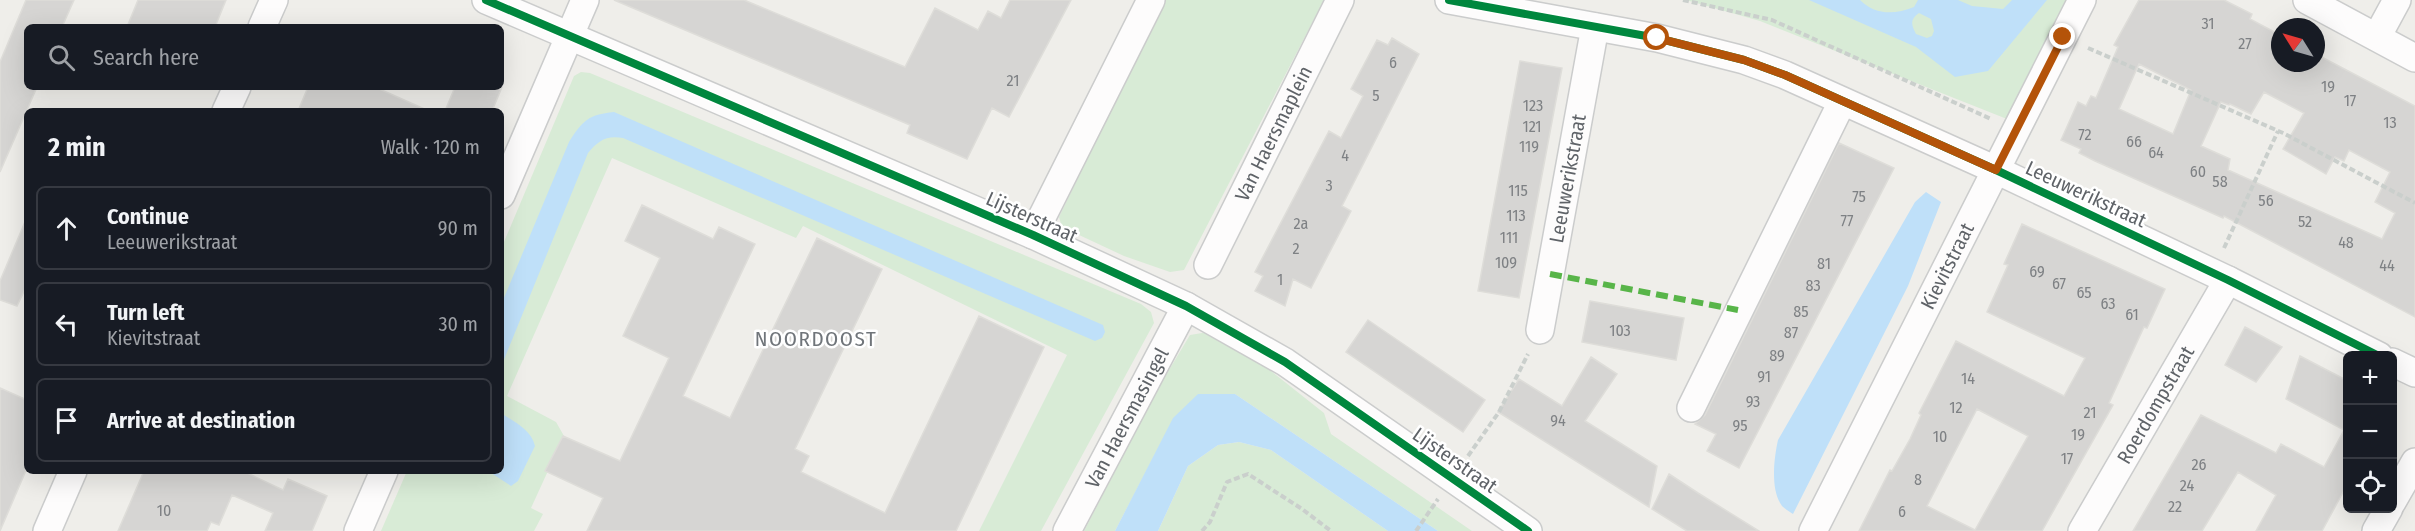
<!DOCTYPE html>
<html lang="en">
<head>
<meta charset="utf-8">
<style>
  :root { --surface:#171b24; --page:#20242c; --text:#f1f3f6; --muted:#9ea1a6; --line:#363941 }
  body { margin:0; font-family:"Fira Sans Condensed",sans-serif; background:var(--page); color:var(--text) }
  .controls { position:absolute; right:18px; bottom:18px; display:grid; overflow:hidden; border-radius:9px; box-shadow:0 6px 24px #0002 }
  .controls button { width:54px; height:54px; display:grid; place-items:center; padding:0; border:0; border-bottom:2px solid var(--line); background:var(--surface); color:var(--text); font:30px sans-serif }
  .compass { position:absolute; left:2271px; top:18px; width:54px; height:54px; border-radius:50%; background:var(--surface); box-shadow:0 6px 24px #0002; rotate:307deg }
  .stop { position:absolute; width:18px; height:18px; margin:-14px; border:4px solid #b45309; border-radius:50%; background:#fff }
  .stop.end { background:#b45309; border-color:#fff; box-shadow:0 2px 6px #0008 }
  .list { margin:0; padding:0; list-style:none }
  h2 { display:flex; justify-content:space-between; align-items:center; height:78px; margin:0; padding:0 24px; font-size:26px }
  h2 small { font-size:20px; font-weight:400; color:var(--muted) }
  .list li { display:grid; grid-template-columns:39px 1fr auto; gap:18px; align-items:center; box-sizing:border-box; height:84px; margin:0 12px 12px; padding:0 12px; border:2px solid var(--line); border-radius:9px }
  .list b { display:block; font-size:22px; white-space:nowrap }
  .list p { margin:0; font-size:20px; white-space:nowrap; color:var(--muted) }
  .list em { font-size:20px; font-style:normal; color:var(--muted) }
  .icon { flex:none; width:33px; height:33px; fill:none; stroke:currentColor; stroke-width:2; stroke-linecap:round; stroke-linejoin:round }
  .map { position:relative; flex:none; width:2415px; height:531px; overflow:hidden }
  .search { position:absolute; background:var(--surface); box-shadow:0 6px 24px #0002; left:24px; top:24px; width:480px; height:66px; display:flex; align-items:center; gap:15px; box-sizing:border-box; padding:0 21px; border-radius:9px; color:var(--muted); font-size:22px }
  .panel { position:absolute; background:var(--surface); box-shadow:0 6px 24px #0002; left:24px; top:108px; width:480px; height:366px; border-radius:9px }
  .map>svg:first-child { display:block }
</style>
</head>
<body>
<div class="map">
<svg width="2415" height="531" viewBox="0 0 2415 531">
  <rect width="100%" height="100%" fill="#efeeea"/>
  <!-- green -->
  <path fill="#d8ebd6" d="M1164,0h160l-140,270 -14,2 -46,-16 -62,-29 -3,-10z
    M1686,0h391l-65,121 -252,-100z
    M581,72l9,1 551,231 10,8 3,11 -113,208h-62l88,-176 -264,-129 -7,12 -184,-80 -105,238 49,26 8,14 -33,72 12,6 -9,17h-153l26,-60h94v-222l73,-173z
    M1208,332l53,31 63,50 7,21 141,97h-34l-203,-137 -61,24 -59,113h-31l73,-141 33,-55z
    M1239,442l32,8 117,81h-230l30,-65 30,-21z"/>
  <!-- water -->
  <path fill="#bfe0f9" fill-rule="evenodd" d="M1809,0h51c15,15 34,15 54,7l4,-7h40l14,6 31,3 9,-9h35l-59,71 -33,6 -39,-30zM1919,13l12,6 3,12 -2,5 -5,2 -11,-4c-5,-9 -6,-15 3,-21z
    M614,112l489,213 2,7 -3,6 -7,3 -472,-203c-17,-3 -25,3 -35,15l-87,214v-62l68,-163c14,-22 19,-27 45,-30z
    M1926,192l15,10 -33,84 -115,228c-3,-2 -8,-5 -11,-8 -12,-16 -8,-48 -4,-66l137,-238z
    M1198,394h37l203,137h-50l-117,-81 -32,-8 -21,3 -30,21 -30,65h-43l58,-113z
    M501,413c13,9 30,16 34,33l-17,35 -7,5 -23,-15h13z"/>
  <!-- building -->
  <path fill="#d6d5d3" stroke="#deddd9" stroke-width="1.5" fill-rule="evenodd" d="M26,0h48l-12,27h-35v60h10l-37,85v-110z
    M138,0h88l-11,27h-88z
    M614,0h130l161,67 30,-59 43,22 10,-19 13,7 9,-18h61l-62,117 -17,-9 -25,51 -60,-26 3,-8z
    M2139,0h85l28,14 -2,5 30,16v28h36v-9l99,52v211l-191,-101 -1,2 -128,-57 -16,-8 2,-4 -20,-9 17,-38 8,4 5,-10 5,2 22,-51 -4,-2zM2139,64l52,26 -18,44 -54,-25zM2264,92l40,21 -21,36 43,25 9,-17 9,4 5,-11 41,22 -15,30 20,11 -13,26 -154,-69 2,-11 -29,-13 20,-44 8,3 1,-1 21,10z
    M1392,38l27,16 -77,152 9,5 -40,77 -18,-9 -8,27 -30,-15 8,-15 -8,-4 74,-141 12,7 22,-42 -12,-7 26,-49 11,5z
    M1520,61l42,7 -43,230 -41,-7z
    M308,87h67l54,24h-131z
    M455,87h47l-10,24h-47z
    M1839,143l55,25 -155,300 -32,-17 9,-17 -21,-10 10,-9z
    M642,205l71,34 6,-12 36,17 -72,152 47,22 87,-180 65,31 -87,180 14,7 -8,16 84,41 94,-197 65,31 -88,184h-369l16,-33 -58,-27 18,-35 57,25 49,-103 -46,-22 37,-78 -35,-17z
    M27,217v68l-10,21 -17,-6v-19z
    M2022,224l143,65 -18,39 -3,-1 -35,76 4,2 -71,126h-183l31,-61 2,1 18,-32 11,-24 -2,-2 37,-72 108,55 21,-38 -98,-46 21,-47 -4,-1zM1977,409l51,27 -53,94 -48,-24z
    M1590,301l94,17 -8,42 -94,-18z
    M1368,320l117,80 -22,32 -117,-80z
    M2245,327l37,20 -26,35 -31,-17z
    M2300,356l48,25v102l-26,48h-66l20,-36 -38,-23 -36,59h-69l68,-116 75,38 5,-9 43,23 20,-37 -58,-31z
    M1591,357l26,17 -32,47 72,45 -8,41 -151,-95 21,-33 43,27z
    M0,388l27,12v68l-27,63z
    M144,471h99l40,19 5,-11 39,17 -15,35h-47l8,-18 -41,-18 -13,30 -8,-3 -4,9h-89z
    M1669,474l29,19 61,38h-72l-35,-22z"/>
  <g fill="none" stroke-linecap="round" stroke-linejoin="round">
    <defs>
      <g id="street">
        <path d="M486,0l547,235 153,71 99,56 243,169"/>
        <path d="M1449,0l208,38 87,22 41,15 211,95 232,110 151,76"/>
        <path d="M2307,0l108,58"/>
        <path d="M262,27l12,-27"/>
        <path d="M2377,37l20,-37"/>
        <path d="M226,111l11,-24"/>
        <path d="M501,195l84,-195"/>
        <path d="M1033,235l118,-235"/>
        <path id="s1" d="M1208,265l132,-265"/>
        <path id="s2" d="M1540,330l55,-303"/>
        <path d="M2392,362l23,11"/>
        <path d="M1691,408l151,-306"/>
        <path d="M2392,502l23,-40"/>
        <path d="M47,531l26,-60"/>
        <path d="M358,531l26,-60"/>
        <path id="s3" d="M1067,531l119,-225"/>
        <path id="s4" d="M1813,531l269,-531"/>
        <path id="s5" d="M2082,531l146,-251"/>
        <path d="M2376,531l13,-23"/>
      </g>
    </defs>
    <!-- street casing -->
    <use href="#street" stroke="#cbcccc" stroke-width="30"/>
    <!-- path -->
    <path stroke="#cacfcc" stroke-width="4" stroke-dasharray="6 3" stroke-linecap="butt" d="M1683,0l89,20 219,99
      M2088,48l195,85 132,70
      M2224,248l54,-117
      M1468,456l31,-44 29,-58
      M1202,531l8,-9 17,-40 21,-8 54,35 29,22
      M1416,531l22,-32"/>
    <!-- street -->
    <use href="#street" stroke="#fdfcfc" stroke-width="27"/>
    <!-- quiet -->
    <path stroke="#58b549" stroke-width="6" stroke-dasharray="12 6" stroke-linecap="butt" d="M1550,274l188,36"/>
    <defs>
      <path id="cycleway" d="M486,0l547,235 153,71 99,56 243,169
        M1449,0l208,38 87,22 41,15 211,95 232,110 151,76"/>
    </defs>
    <!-- cycleway casing -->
    <use href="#cycleway" stroke="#fff" stroke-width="11"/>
    <!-- cycleway -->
    <use href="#cycleway" stroke="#00873e" stroke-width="8"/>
  </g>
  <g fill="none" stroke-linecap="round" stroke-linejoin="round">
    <!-- route -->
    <path stroke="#b45309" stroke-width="8" d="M1657,38l87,22 41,15 211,95 67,-133"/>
  </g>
  <g text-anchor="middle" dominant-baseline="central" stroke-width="5" stroke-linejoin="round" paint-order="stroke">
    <!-- number labels -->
    <g font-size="16" fill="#7e8184">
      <text x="2208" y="23">31</text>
      <text x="2245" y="43">27</text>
      <text x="1393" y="62">6</text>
      <text x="1013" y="80">21</text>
      <text x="2328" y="86">19</text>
      <text x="1376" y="95">5</text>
      <text x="2350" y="100">17</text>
      <text x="1533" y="105">123</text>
      <text x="2390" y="122">13</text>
      <text x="1532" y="126">121</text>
      <text x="2085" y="134">72</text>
      <text x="2134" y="141">66</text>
      <text x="1529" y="146">119</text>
      <text x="2156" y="152">64</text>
      <text x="1345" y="155">4</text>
      <text x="2198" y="171">60</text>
      <text x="2220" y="181">58</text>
      <text x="1329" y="185">3</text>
      <text x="1518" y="190">115</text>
      <text x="1859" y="196">75</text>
      <text x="2266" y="200">56</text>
      <text x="1516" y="215">113</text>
      <text x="1847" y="220">77</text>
      <text x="2305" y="221">52</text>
      <text x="1301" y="223">2a</text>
      <text x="1509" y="237">111</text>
      <text x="2346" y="242">48</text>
      <text x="1296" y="248">2</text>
      <text x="1506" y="262">109</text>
      <text x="1824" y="263">81</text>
      <text x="2387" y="265">44</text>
      <text x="2037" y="271">69</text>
      <text x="1280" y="279">1</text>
      <text x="2059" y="283">67</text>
      <text x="1813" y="285">83</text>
      <text x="2084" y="292">65</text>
      <text x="2108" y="303">63</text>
      <text x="1801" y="311">85</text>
      <text x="2132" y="314">61</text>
      <text x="1620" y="330">103</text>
      <text x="1791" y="332">87</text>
      <text x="1777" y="355">89</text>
      <text x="1764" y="376">91</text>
      <text x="1968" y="378">14</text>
      <text x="1753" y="401">93</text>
      <text x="1956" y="407">12</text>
      <text x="2090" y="412">21</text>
      <text x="1558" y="420">94</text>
      <text x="1740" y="425">95</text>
      <text x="2078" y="434">19</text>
      <text x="1940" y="436">10</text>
      <text x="2067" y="458">17</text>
      <text x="2199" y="464">26</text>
      <text x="1918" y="479">8</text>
      <text x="2187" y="485">24</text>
      <text x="2175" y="506">22</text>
      <text x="164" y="510">10</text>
      <text x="1902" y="511">6</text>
    </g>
    <!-- street labels -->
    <g font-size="20" fill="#5f6368" stroke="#fff">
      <text stroke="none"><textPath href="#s1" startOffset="147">Van Haersmaplein</textPath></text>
      <text stroke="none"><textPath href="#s2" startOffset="154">Leeuwerikstraat</textPath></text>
      <text transform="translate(2086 194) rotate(25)">Leeuwerikstraat</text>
      <text transform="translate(1032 217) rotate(24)">Lijsterstraat</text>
      <text stroke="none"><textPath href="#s4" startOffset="297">Kievitstraat</textPath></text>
      <text stroke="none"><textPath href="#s5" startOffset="146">Roerdompstraat</textPath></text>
      <text stroke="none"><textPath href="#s3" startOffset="128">Van Haersmasingel</textPath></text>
      <text transform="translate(1455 460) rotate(35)">Lijsterstraat</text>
    </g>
    <!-- neighbourhood labels -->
    <g font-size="21" letter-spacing="1.5" fill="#70757a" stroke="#fff">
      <text x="816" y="339">NOORDOOST</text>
    </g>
  </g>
</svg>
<div class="controls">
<button>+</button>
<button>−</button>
<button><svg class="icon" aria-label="locate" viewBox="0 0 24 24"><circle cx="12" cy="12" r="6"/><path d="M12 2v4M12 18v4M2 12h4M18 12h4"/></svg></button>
</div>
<svg class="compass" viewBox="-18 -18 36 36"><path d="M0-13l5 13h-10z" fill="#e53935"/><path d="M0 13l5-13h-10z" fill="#9ea1a6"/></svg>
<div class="stop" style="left:1657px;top:38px"></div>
<div class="stop end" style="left:2063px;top:37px"></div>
<div class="search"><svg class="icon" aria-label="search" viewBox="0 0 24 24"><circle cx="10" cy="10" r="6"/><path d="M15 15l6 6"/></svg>Search here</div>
<section class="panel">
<h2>2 min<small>Walk · 120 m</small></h2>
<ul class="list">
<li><svg class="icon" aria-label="ahead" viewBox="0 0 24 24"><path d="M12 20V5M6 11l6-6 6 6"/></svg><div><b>Continue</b><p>Leeuwerikstraat</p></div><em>90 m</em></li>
<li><svg class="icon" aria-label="left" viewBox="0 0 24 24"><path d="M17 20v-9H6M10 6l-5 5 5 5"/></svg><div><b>Turn left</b><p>Kievitstraat</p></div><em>30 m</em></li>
<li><svg class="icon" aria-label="arrive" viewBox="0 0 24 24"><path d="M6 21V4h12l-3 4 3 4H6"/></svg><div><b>Arrive at destination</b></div></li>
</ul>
</section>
</div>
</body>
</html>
